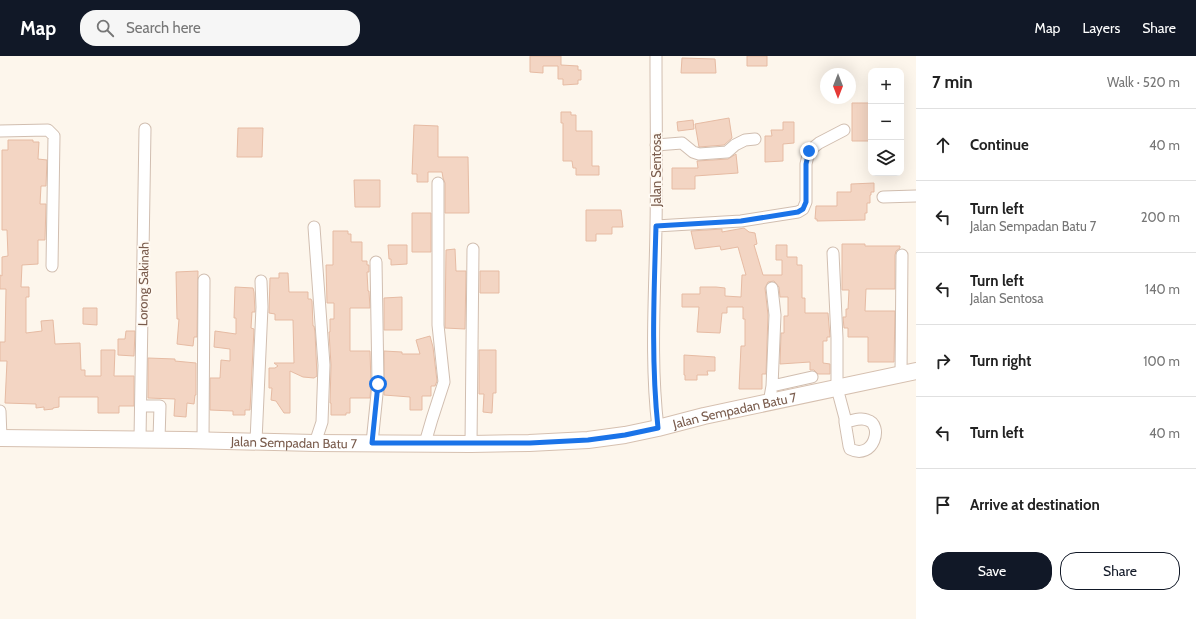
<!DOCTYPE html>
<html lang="en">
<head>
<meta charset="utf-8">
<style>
  :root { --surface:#fff; --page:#f6f6f6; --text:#222; --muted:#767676; --line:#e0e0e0; --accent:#111827 }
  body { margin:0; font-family:Cabin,sans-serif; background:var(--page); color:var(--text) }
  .controls { position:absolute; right:12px; top:12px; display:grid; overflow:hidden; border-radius:8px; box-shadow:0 4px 16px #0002 }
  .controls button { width:36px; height:36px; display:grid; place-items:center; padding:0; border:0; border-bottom:1px solid var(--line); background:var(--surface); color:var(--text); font:20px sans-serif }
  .compass { position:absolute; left:820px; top:12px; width:36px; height:36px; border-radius:50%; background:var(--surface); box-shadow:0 4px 16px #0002; rotate:180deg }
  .stop { position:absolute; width:12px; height:12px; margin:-9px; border:3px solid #1a73e8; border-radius:50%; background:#fff }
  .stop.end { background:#1a73e8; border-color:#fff; box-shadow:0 1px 4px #0008 }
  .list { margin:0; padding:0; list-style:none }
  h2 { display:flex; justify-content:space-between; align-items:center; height:52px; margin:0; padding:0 16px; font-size:17px }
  h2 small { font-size:13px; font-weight:400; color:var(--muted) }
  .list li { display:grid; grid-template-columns:26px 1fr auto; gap:12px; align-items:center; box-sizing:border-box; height:72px; padding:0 16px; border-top:1px solid var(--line) }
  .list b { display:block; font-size:15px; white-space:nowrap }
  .list p { margin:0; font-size:13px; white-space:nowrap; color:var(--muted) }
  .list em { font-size:13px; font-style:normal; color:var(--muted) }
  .actions { display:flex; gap:8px; padding:12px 16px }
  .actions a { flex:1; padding:9px 0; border:1px solid var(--accent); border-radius:16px; text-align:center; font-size:14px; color:var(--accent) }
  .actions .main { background:var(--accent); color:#fff }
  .icon { flex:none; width:22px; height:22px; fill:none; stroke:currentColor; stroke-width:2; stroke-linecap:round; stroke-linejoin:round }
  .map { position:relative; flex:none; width:916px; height:563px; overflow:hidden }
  header { display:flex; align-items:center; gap:24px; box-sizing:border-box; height:56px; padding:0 20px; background:var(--accent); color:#fff }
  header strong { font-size:19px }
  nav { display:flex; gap:22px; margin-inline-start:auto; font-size:14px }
  .search { width:280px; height:36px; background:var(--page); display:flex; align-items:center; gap:10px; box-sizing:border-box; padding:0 14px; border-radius:16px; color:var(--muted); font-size:15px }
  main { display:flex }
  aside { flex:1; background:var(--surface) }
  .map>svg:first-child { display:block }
</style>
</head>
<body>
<header>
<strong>Map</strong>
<div class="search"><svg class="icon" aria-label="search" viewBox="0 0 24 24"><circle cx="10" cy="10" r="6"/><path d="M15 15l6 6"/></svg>Search here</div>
<nav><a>Map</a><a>Layers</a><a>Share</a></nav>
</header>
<main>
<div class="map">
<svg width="916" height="563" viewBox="0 0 916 563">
  <rect width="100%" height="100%" fill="#fdf6ec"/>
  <!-- building -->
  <path fill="#f3d5c3" stroke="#e6bba3" d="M530,0h31v9l17,1v4h3v10h-3v4l-15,1v-6h-5v-13h-15v7l-13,-1z
    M747,0h20v10h-20z
    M682,2l33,1 1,14h-35z
    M852,47h19v38h-19z
    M561,56h10v3h5v16h16v35h7v9h-23v-7h-3l-1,-7h-9v-38h-2z
    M729,62l3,20 -8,7 -25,2 -4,-23z
    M693,64l1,9 -16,2 -1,-9z
    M783,66h11v21l-11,1v17l-18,1v-26h7l-1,-6h12z
    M414,69l24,1v31h30l1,56h-24v-30l-2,-5 -1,-6h-14v10h-11v-8h-5z
    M238,72h25l-1,29h-25z
    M8,84h25v2h6l-1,17 9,1 -1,26h-5l-1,18h6l-1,36h-7v24l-16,1 -1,22h8v10h-3v36l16,-2 -1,-10 12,-1 2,24 25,-1 1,27h4v6h16v-26h14l-1,26h20v30h-15v7h-21v-16h-39v10l-6,1v1l-9,1v-3l-8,1v-4l-31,-1 2,-42h-7v-19h5l1,-53h-6v-14l2,1v-19l6,-1 -1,-26h-5v-80h6z
    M736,98l2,19 -43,3v13h-23v-21h26l-1,-7 31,-2z
    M354,124h26v27h-25z
    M874,127v9h-3v3h-1v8h-3v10h-2v7l-48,1v-2h-2l1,-13h21v-14h14v-8z
    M586,154h35l2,17h-11v7h-16v7h-10z
    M412,157h19v39h-19z
    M744,172l5,4 6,1 2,11 -3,1 9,30h19v-15h-6v-15h11v12h10v8h5v33h3v15h23l2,24h-3v4h-4v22l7,1v10h-12l-4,-4h-4v-8l-30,2 1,-31h3v-17h4v-19h-8l-1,-10 -5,-6 -6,1 -3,6 3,27 -2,59h-4v15h-23l2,-43h4v-27h-2v-12h-16v6h-5l-2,20 -23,-1 2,-25h-17v-13h18v-7h16l9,1v8l16,1 1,-22h4l-8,-28 -17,3 -1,-4 -25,3 -4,-18 31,-2v3z
    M333,175h15v3h3v8h11v19h5v4h2v7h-2l1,19h1l1,17h-20v43h20l1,33 -1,14h-20v15h-4v2h-15v-12h-1l1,-38 -2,-33h1v-13h4v-16h-7l-1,-38h7z
    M842,188h23v2h35v2l-4,3 -1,4v34h-29l-1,22h30l-1,51h-26v-25h-20v-9h-4l-1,-11h3v-8h2l1,-19h-7z
    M388,189h19v19l-16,1v-6h-2z
    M455,193l1,22h10l-1,58 -20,-1 1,-78z
    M198,215l-1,66h-3l-1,9 -16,-2 2,-25h-2l-1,-47z
    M480,215h19v22h-19z
    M279,217h9l1,19h19v7h3l1,2 1,25h1l1,6 2,44 -3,2 -11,-1 -13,-6v42h-6l-8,-12 -5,-1 1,-12h-3v-20h6l3,-2 -4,-3h20l-1,-43h-18v-6l-6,-1 1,-35h9z
    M235,231l18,1 1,4 1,20h-3l-1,16 3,1 -4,81h-5v5h-12v-4l-23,-1v-32h10l1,-18 9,1v-12l-16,-2 1,-16 21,3v-16h-2z
    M402,241v33h-18v-32z
    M83,252h14v17l-14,-1z
    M126,275h9l-1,25 -16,-1v-16h7z
    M430,280l3,11 4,34 -2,5h-4v10h-9v14h-12v-13l-26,-2v-44l18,1v2h18l-4,-14z
    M479,294h17v43h-3l-1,20 -9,-1 1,-18h-5z
    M684,299l31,2v14h-8l1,4h-11v5h-12v-5h-1z
    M148,302l27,1v2l21,2v32h-1l-1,9 -7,-1 -1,14 -12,-1 1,-17 -27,-1z"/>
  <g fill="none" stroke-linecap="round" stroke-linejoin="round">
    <defs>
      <path id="street" d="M656,0c0,57 1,114 0,171 -1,67 -6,134 2,201
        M0,75l48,-1 6,6 -2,130
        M656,89l26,-2 11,9 6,2 28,-2 8,-7 10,-5 10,-1
        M883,141l33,-1
        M656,170l85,-5 57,-9 5,-3 3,-7v-38l3,-13 10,-8 25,-13
        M314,171l10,138 -2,57 -7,21
        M833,197l4,85v50l8,30v4l4,24 1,3c24,12 34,-25 17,-29 -6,-3 -15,1 -22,2
        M901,318l1,-119
        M772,330l40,-9
        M769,347l3,-17 3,-71 -3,-27
        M141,350h19l-1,33
        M0,355l1,27
        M140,383l5,-310
        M203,384l1,-160
        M256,385l6,-134 -1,-26
        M372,387l6,-59 -2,-122
        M425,387l7,-24 12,-37 -6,-57v-142
        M471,388l2,-195"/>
      <g id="secondary">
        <path id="s1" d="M0,382l186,2 129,3 156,1 58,-1 59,-3 37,-5 33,-7 46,-12 212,-45"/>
      </g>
    </defs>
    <!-- street casing -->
    <use href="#street" stroke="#d1beb0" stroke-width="13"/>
    <!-- secondary casing -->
    <use href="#secondary" stroke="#d6c0b0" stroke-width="18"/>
    <!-- street -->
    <use href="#street" stroke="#fff" stroke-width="11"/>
    <!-- secondary -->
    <use href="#secondary" stroke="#fff" stroke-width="16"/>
  </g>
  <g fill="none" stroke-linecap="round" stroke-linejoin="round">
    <!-- route -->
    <path stroke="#1a73e8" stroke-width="5" d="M378,328l-6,59h158l58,-3 37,-5 33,-7c-7,-67 -4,-135 -2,-202l85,-5 57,-9 5,-3 3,-7v-38l3,-13"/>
  </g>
  <g text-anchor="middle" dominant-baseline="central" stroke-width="3.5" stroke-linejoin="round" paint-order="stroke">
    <!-- street labels -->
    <g font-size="13" fill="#7a5c4d" stroke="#fffaf3">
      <text transform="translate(656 114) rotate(-90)">Jalan Sentosa</text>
      <text transform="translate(143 228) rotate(-89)">Lorong Sakinah</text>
      <text stroke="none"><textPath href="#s1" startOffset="738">Jalan Sempadan Batu 7</textPath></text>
      <text stroke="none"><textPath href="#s1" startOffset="294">Jalan Sempadan Batu 7</textPath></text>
    </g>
  </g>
</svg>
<div class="controls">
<button>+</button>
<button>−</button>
<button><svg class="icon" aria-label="layers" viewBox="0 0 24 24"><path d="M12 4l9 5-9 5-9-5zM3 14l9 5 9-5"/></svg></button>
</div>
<svg class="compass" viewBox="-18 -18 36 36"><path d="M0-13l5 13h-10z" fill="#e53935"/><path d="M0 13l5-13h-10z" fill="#767676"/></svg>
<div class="stop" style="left:378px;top:328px"></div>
<div class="stop end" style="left:809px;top:95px"></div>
</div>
<aside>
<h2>7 min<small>Walk · 520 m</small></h2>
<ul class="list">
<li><svg class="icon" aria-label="ahead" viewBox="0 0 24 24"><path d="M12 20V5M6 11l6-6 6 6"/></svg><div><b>Continue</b></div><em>40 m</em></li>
<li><svg class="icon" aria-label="left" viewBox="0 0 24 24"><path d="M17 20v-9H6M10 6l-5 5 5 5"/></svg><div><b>Turn left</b><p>Jalan Sempadan Batu 7</p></div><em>200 m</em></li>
<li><svg class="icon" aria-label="left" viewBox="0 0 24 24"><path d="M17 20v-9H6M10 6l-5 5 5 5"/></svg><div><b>Turn left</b><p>Jalan Sentosa</p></div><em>140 m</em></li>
<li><svg class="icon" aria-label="right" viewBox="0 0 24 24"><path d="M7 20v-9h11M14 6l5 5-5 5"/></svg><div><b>Turn right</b></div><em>100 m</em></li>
<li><svg class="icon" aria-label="left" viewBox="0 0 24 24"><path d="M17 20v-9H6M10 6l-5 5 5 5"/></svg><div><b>Turn left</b></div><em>40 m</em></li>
<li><svg class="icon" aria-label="arrive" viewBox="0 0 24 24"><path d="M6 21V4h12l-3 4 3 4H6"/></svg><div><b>Arrive at destination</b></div></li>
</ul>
<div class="actions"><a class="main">Save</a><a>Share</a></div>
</aside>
</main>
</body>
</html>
